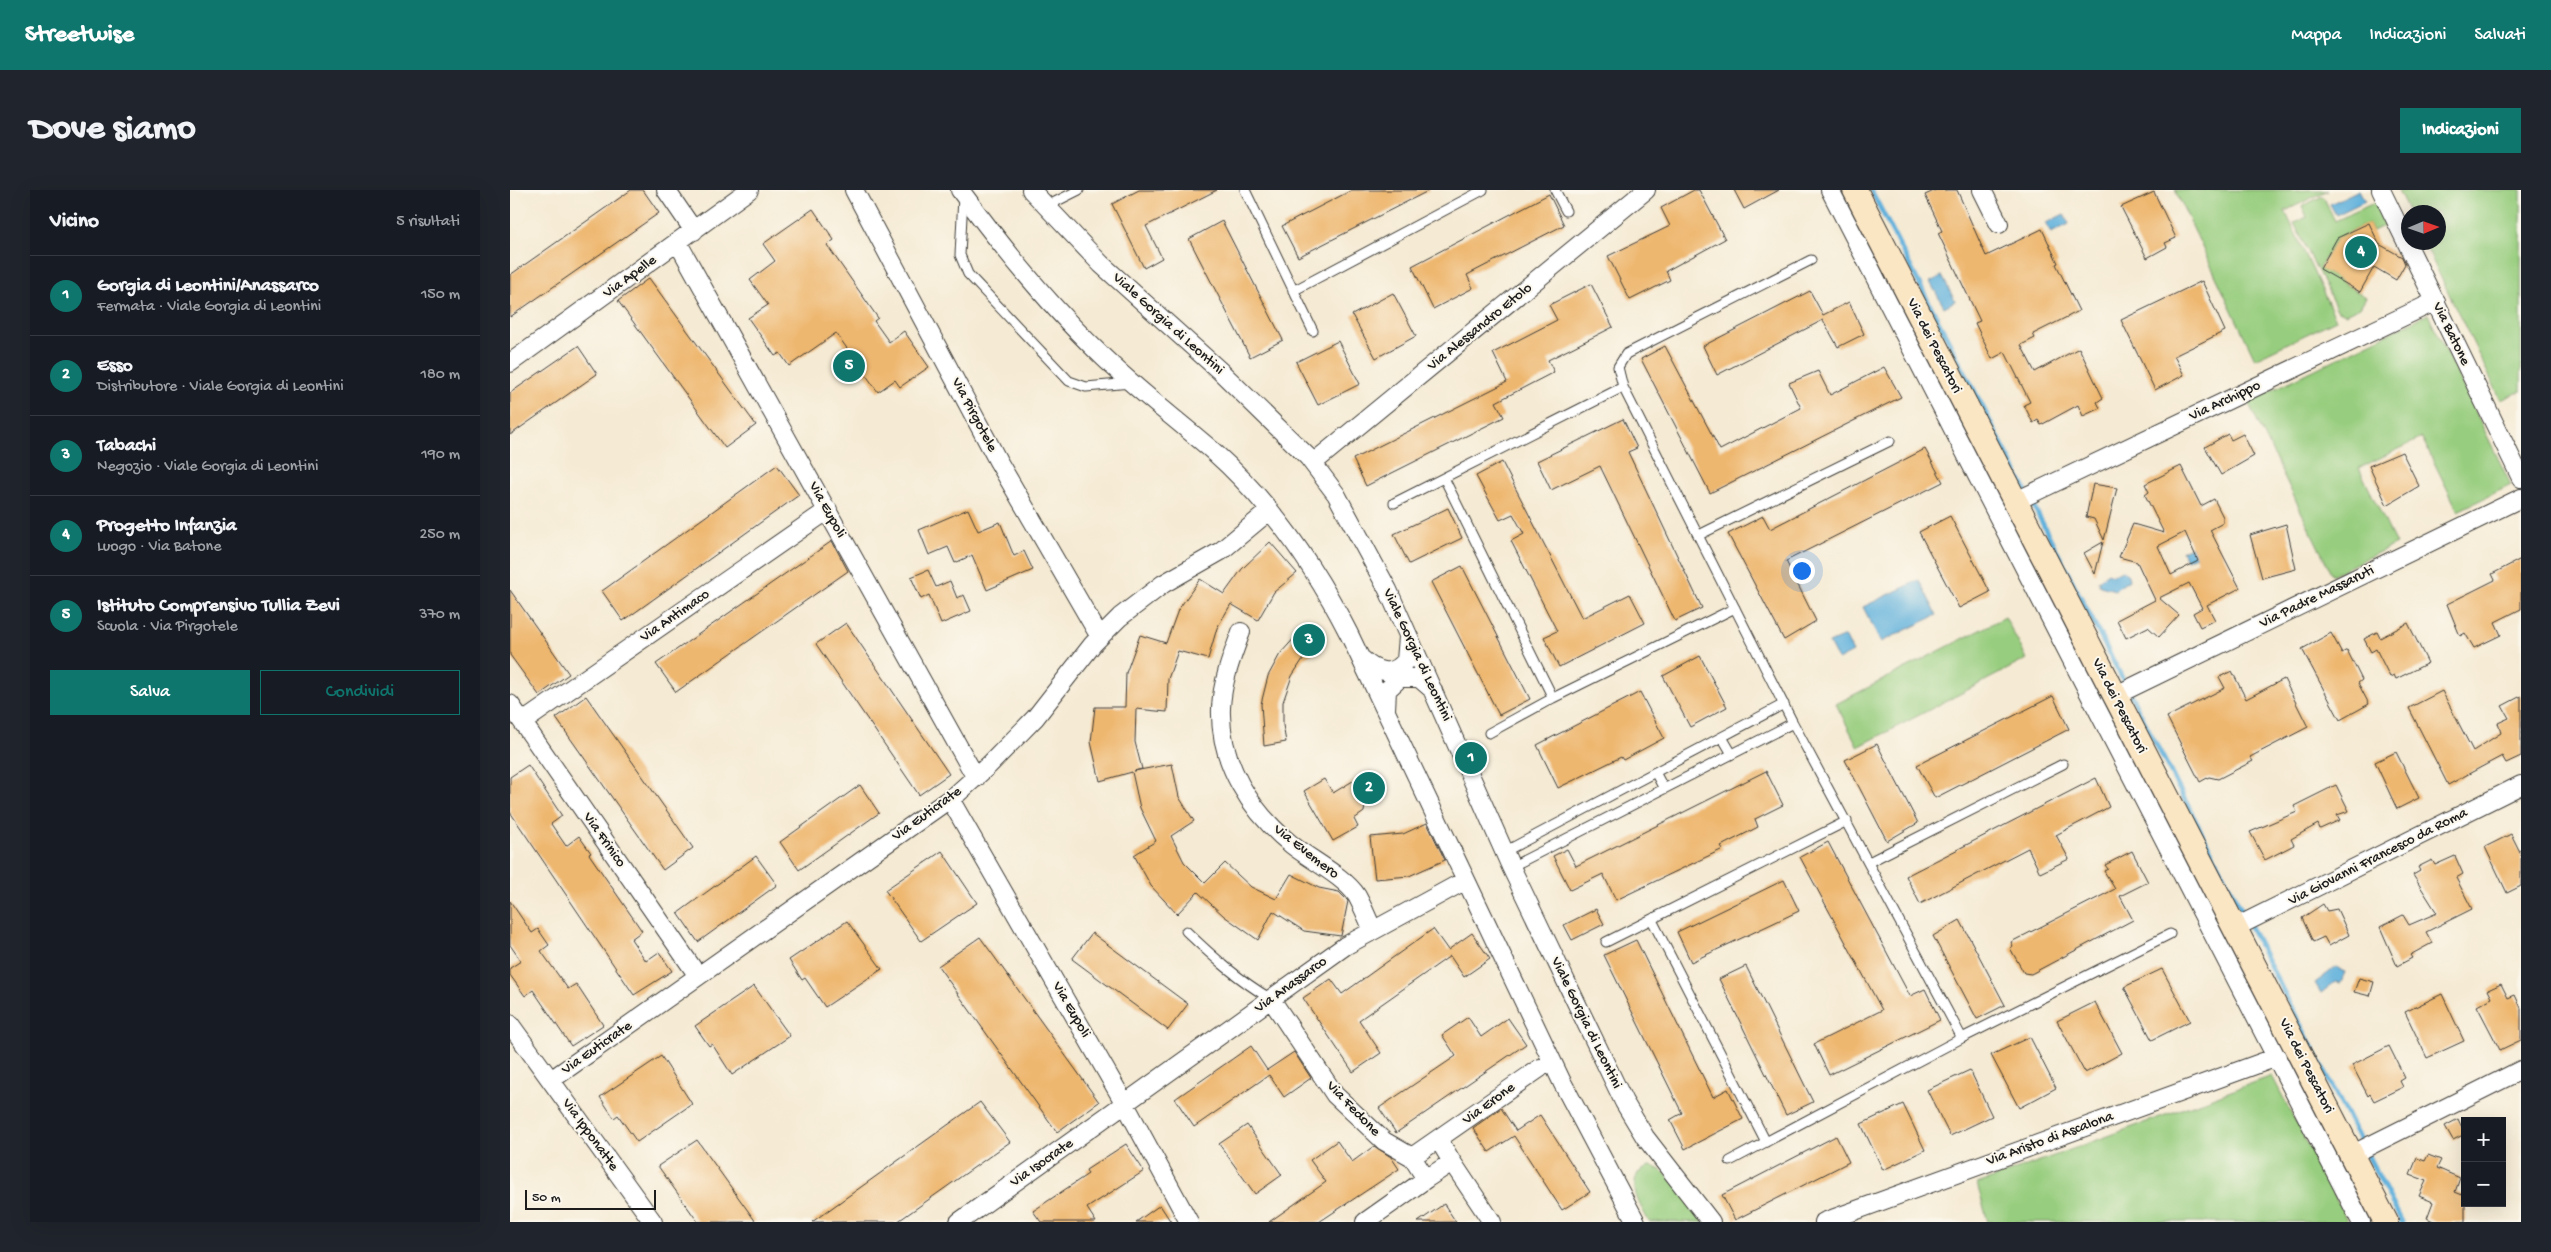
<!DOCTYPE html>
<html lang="it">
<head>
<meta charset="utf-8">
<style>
  :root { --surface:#171b24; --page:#20242c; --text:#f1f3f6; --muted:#9ea1a6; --line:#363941; --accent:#0f766e }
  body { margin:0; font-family:"Gochi Hand",sans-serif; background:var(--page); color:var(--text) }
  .controls { position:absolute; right:15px; bottom:15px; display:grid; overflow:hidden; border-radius:0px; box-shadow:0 5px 20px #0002 }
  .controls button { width:45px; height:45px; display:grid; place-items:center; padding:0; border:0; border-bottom:1px solid var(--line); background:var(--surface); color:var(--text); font:25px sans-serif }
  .compass { position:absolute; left:1891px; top:15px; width:45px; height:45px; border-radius:50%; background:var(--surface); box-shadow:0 5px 20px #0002; rotate:88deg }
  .scale { position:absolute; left:15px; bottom:12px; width:131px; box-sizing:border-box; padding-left:5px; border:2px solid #1c1c1c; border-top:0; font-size:14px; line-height:18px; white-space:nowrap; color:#1c1c1c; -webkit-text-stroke:4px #fbf7ec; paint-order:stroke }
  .you { position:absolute; left:1291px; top:380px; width:18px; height:18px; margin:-12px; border:4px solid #fff; border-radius:50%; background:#1a73e8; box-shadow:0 0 0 8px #1a73e833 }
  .badge { display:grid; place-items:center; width:32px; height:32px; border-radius:50%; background:var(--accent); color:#fff; font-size:16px; font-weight:700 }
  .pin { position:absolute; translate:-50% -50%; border:2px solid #fff; box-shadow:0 1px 5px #0006 }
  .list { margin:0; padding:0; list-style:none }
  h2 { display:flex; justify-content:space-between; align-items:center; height:65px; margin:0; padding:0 20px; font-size:21px }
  h2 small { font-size:16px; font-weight:400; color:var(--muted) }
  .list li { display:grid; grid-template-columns:32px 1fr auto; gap:15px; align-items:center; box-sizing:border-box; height:80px; padding:0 20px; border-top:1px solid var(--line) }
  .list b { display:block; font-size:19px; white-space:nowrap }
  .list p { margin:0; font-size:16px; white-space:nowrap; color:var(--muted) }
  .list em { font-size:16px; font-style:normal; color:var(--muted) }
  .actions { display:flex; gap:10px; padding:15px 20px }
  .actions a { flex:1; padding:11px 0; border:1px solid var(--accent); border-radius:0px; text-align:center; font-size:18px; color:var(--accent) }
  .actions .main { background:var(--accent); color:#fff }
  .map { position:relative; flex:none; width:2011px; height:1032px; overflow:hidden; border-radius:0px }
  header { display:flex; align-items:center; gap:30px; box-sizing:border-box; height:70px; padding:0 25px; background:var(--accent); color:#fff }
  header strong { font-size:24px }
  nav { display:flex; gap:28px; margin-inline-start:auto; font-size:18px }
  .intro { display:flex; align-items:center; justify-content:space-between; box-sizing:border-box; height:120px; padding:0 30px }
  h1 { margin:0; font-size:35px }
  .button { padding:12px 22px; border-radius:0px; background:var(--accent); color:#fff; font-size:18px; font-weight:700 }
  main { display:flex; gap:30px; padding:0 30px }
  aside { flex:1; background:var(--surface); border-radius:0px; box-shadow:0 5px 20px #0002 }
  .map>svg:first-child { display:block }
</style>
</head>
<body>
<header>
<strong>Streetwise</strong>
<nav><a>Mappa</a><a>Indicazioni</a><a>Salvati</a></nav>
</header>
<div class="intro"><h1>Dove siamo</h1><a class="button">Indicazioni</a></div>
<main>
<aside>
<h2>Vicino<small>5 risultati</small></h2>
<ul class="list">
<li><span class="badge">1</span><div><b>Gorgia di Leontini/Anassarco</b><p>Fermata · Viale Gorgia di Leontini</p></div><em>150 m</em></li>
<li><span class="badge">2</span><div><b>Esso</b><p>Distributore · Viale Gorgia di Leontini</p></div><em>180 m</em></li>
<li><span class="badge">3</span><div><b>Tabachi</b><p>Negozio · Viale Gorgia di Leontini</p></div><em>190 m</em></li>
<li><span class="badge">4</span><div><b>Progetto Infanzia</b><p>Luogo · Via Batone</p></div><em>250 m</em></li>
<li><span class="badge">5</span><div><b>Istituto Comprensivo Tullia Zevi</b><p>Scuola · Via Pirgotele</p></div><em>370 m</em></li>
</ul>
<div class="actions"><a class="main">Salva</a><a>Condividi</a></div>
</aside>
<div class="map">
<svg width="2011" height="1032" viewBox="0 0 2011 1032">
  <rect width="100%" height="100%" fill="#fbf7ec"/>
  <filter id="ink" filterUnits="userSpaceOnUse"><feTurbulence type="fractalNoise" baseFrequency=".02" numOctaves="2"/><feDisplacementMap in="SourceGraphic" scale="10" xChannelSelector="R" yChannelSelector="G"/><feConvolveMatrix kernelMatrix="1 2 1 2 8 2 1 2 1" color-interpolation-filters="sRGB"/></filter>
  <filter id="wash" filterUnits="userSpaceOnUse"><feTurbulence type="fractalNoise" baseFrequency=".0096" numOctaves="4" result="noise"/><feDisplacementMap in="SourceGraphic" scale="20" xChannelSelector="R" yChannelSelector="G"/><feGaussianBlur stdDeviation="1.12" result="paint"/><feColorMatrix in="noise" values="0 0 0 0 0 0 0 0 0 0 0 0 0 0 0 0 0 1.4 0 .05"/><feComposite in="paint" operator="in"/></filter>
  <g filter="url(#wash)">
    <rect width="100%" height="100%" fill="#f5ead3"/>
    <!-- green -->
    <path fill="#97cd7e" stroke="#5a744d" d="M1665,0h153l-43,21 51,109 -81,39z
      M1888,0h123v201l-20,9 -77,-157 14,-1v-30h-29z
      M1813,6l12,25 41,-19 11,22 -14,7 -4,-8 -32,15 -18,30 47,29 -6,10 -15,7 -8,-4 -43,-87 13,-6 -5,-11z
      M1918,124l83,171 -53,26 -36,-73 -63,30 37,76 -64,31 -84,-173z
      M1495,427l22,42 -169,88 -22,-43z
      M1762,886l76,146h-360l-11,-38z
      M1139,976c20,1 43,40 55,56h-55c-8,-16 -20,-31 -11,-49z"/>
    <!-- water -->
    <path fill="#61b1dc" stroke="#3e667c" d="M1849,0l6,11 -29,14 -6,-11z
      M1554,24l5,10 -18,9 -5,-10z
      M1432,86l13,25 -11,6 -14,-25z
      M1691,352l4,10 -19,8 -4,-9z
      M1612,380l6,5 1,5 -14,10 -15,-4 -2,-5 10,-8 4,2z
      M1409,390l18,35 -56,27 -18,-35z
      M1335,446l8,16 -15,8 -9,-17z
      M1826,777l9,5 -4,11 -6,-1 -14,11 -6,-10z"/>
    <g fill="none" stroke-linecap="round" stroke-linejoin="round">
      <!-- stream -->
      <path stroke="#61b1dc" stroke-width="5" d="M1361,0l531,1032"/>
    </g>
    <g id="blocks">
      <!-- building -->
      <path fill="#eeb770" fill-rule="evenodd" d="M121,0h12l16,23 -149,104v-42z
        M629,0h78l-71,36 16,32 -18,10 -32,-64z
        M842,0h78l-132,67 -16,-31z
        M1184,0h5l26,49 -59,32 4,9 -40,20 -22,-44 62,-30 -9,-18z
        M1224,0h45l-35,19z
        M1426,0h21l29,66 56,-27 16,34 -2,1 23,47 -46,23 2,4 -14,7 14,27 44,-24 24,50 -6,4 3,6 -17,8 -5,-11 -37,20 -3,-5 -5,3 -9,-18 6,-3 -25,-50 -13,7 -17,-36 5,-2 -42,-88 4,-2 -17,-36z
        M1644,2l22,46 -11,5 2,4 -20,11 -26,-51z
        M1039,4l15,31 -97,50 6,13 -40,21 -21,-43z
        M303,19l21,31 -7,5 51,73 -4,3 15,21 15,-11 25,36 -29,20 -5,-7 -17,12 -42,-59 -47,33 -9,-13 -5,3 -27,-38 20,-13 -18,-25 25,-19 -12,-17z
        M712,31l61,119 -33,17 -61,-118z
        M1859,33l10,21 23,13 3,7 -9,16 -22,-13 -14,25 -40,-23 17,-31z
        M139,88l107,147 -31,23 -107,-147z
        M1692,91l23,50 -51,25 10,19 -29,15 -34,-70z
        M1081,94l22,43 -65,33 6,12 -58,30 8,15 -138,69 -13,-27 154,-77 -14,-29 64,-33 -8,-15z
        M1300,101l13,24 26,-13 15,32 -26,13 -15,-27 -106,55 -14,-29z
        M883,103l23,43 -40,22 -24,-43z
        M828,151l22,43 -42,21 -22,-43z
        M68,156l19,28 -87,61v-42z
        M1155,156l55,104 81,-42 -12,-25 29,-12 12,24 54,-28 17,30 -191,96 -69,-134z
        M1113,229l14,29 -9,4 74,156 -27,13 -75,-155 -49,24 -14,-29z
        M1718,244l3,6 12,-6 11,22 -33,19 -16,-28z
        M1415,259l18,33 -157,79 30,60 -32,19 -56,-106 35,-18 7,13z
        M1892,262l17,34 -32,19 -18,-39z
        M992,272l80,156 48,-24 15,29 -86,44 -15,-30 13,-6 -46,-90 13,-7 -11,-20 -13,6 -24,-44z
        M267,275l22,30 -176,126 -21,-30z
        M1671,276l20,40 13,-7 9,18v6l-13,7 30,58 -33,17 8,15 -15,7 -7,-14 9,-5 -13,-25 -30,15 20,17 -20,22 -11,-10 -22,11 -9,-18 38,-20 -18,-38 -18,-5 14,-33 31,9 -19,-38 4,-3 -4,-8zM1675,342l13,29 -27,14 -13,-29z
        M1583,294l24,4 -13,52 -10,-21 -8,-2z
        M938,318l14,30 -53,26 -15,-30z
        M458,319l10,22 22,-9 14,34 10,-5 9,19 -46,20 -15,-35 -17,8 -7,-16 -19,8 -10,-25z
        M1440,326l40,76 -31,16 -40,-76z
        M1776,334l10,45 -34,9 -12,-43z
        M322,351l16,30 -172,121 -20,-28z
        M760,352l27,31 -23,19 -16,28 -27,-16 -14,24 -9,31 -30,-8 -10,28 -1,33 -31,-3 -1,33 7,27 -8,2 38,-7 7,33 15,24 -23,15 13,26 21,21 20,-20 26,24 25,12 15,-25 28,14 20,4 9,9 -7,35 -37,-5 -31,-20 -15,29 -34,-24 -26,-24 -21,22 -26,-28 -17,-31 22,-14 -16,-33 -8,-36 -32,9 -9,-39 4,-35h30l1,-34 14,-38 26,8 12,-33 22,-31 24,15 18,-25z
        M1593,352l-8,32 -11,-21z
        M2011,369v50l-26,13 6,13 -27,13 -9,-15 -5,3 -13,-32 48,-24 -3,-6z
        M952,376l68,133 -31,16 -68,-133z
        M418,380l8,17 14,-6 7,17 7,-3 7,16 -30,13 -12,-29 -8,4 -10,-22z
        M0,400l59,84 -30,21 -29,-40z
        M336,433l103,151 -30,21 -103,-151z
        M1898,433l20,40 -32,16 -2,-4 -4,2 -14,-28 -5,3 -7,-13 13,-7 3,6z
        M800,437l11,21 -18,11 -11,17 -9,26v23l3,17 -22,4 -3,-42 7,-28 12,-22 17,-19z
        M1821,443l11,20 5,-3 15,30 -4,3 11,21 -29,16 -38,-71z
        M1190,466l27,51 -37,20 -27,-51z
        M1722,481l14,28 38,-20 24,48 -58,30 3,4 -35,18 -9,-2 -9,5 -33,-65 58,-29 -6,-11z
        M1932,501l31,60 28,-18 -3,-10 11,-5 -7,-12 19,-10v60l-15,7 -4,-7 -54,29 -39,-77z
        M1130,502l24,46 -41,22 -2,-3 -63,31 -21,-43z
        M76,506l107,152 -30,22 -107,-152z
        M1543,506l16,33 -134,69 -18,-33z
        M1367,554l41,79 -31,18 -42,-81z
        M1886,562l23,46 -22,11 -22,-47z
        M18,575l34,51 -11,8 15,22 13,-10 12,17 -2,1 53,77 -11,8 15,22 13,-9 13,19 -38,24 -124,-183v-35z
        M861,580l11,19 -16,10 -2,13 -10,7 4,8 -25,14 -29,-50 20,-12 9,14z
        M1256,581l17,34 -28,14 3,8 -37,19 2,3 -107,51 -13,-26 -33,16 -17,-34 14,-7 9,17z
        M1586,588l13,29 -53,28 13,24 -29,14 -12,-25 -108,56 -14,-28z
        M350,595l19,28 -80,57 -19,-28z
        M1826,595l13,26 -12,4 3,5 -20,9 -2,-5 -27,15 3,6 -29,15 -15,-28 47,-20 -3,-6z
        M917,633l18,37 -36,16 -34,3 -5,-42 33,-3z
        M2001,644l10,20v32l-14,7 -22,-46z
        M1318,652l82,154 15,-7 15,31 -111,55 -15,-31 68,-34 -82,-153z
        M432,661l35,52 -56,38 -36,-51z
        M1622,661l16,31 -28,14 13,24 -102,54 -7,-1 -14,-25 3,-2 -2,-4 104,-53 -11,-18 4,-2 -3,-4z
        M246,666l21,29 -79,57 -20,-29z
        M1945,666l8,18 -7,4 16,31 -46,23 6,11 -22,12 2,3 -15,8 -17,-39 23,-12 6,10 28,-12 -24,-38 7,-4 -2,-4 14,-7 3,5z
        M1274,690l15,31 -108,51 -14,-30z
        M0,711l22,32 6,-4 11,16 -8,6 27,38 8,-5 27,41 -32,21 -38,-56 -8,6 -15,-21v-7l11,-7 -11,-16z
        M1813,714l4,7 10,-2 12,26 -20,11 -5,-9 -11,5 -11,-24z
        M1086,719l8,15 -32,16 -8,-15z
        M1450,730l45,85 -28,14 -44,-83z
        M337,731l35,48 -57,38 -20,-29 -3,2 -13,-20z
        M923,739l15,21 24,-17 18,26 -26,18 -14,-21 -91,64 22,33 -28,19 -50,-74 28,-19 11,15z
        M582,743l96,71 -20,26 -96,-71z
        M470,747l119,165 -42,30 -119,-166z
        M1126,750l77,157 15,-8 15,30 -58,30 -15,-29 12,-7 -78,-158z
        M1236,776l67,136 -27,13 -67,-136z
        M1652,779l28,52 -38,19 -28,-53z
        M1849,788l15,4 -4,14 -16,-4z
        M1991,794l7,14 7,-3 6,13v32l-21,10 -23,-44 15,-8 -4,-8z
        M244,796l36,50 -58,39 -20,-31 -3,2 -14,-20z
        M1932,804l22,47 -37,17 -22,-46z
        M1585,812l27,51 -37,20 -28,-52z
        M958,827l13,20 27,-19 18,26 -130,89 -17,-25 77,-52 -14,-21z
        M1520,847l26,51 -37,20 -28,-53z
        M741,856l16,24 27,-18 17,26 -27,19 -15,-22 -75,52 -19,-28z
        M1879,856l16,32 -5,3 3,6 -29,14 -4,-7 -2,2 -16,-31z
        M151,866l31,48 -55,38 -19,-27 -4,3 -14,-21z
        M1460,880l22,46 -42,20 -23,-46z
        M470,912l30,40 -113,80h-85z
        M1393,914l22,46 -42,20 -22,-46z
        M991,918l15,23 24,-16 50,77 -28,18 -48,-74 -25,16 -16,-24z
        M1948,929l7,15 -12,6 -8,-14z
        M737,935l35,50 -27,19 -36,-50z
        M1326,946l13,26 -114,58 -13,-25z
        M187,950l59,82h-58l-40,-56z
        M827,951l15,21 22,-16 17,11 8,12 -80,53h-50l57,-40 -16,-22z
        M616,954l18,27 -57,37 9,14h-55l-8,-11 55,-37 -2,-4z
        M1918,965l13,5 -4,8 23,10 -5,14 10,4v26h-30l-8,-4 6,-16 -14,-6 7,-15 -16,-6 7,-17 8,3z
        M934,1014l12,18h-38z
        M650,1015l11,17h-35z"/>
    </g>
  </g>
  <g filter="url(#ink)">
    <use href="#blocks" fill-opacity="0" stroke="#3d3b37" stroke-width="1"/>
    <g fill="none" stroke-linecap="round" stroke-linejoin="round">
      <defs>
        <path id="lane" d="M735,0l68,141
          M1045,0l11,21
          M453,7l-3,58 8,19 101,107 17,6 45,-4
          M537,16l32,-16
          M783,101l190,-101
          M1113,197l170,336 169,315
          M934,288l109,220
          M884,313l229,-116 -5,-20 8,-13 185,-94
          M1189,345l191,-94
          M979,543l64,-35 182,-90
          M1212,547l10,17
          M1145,582l9,17
          M994,662l280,-148
          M1359,672l194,-98
          M1001,677l282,-144
          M1142,730l114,222
          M676,741c27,26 53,49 85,68
          M1096,752l241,-121
          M1220,971l232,-123 208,-104"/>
        <path id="street" d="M156,0l28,41
          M344,0l144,271 102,176
          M450,0c42,57 86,112 137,161 37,37 78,67 117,101 56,50 101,115 135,182l213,448 74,140
          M521,0l70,74 119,107 88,86 28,37 52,96 123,277 113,235 21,35 66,85
          M1320,0l531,1032
          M1472,0l17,34
          M1871,0l140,288
          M168,53l298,535
          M0,173l239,-173
          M803,273l333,-273
          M1504,312l422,-201
          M731,442c-9,24 -19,50 -20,76 -2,55 30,104 71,137 19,15 53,32 65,51 6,11 11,23 16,35
          M852,469c14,13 31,19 44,1l2,-23
          M1604,506l407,-198
          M0,514l188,272
          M876,520l1,-20 13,-12h19l14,12
          M13,532l305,-212
          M440,609l175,305 64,118
          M1724,738l287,-143
          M761,809l64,96 49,46 28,16
          M0,834l143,198
          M41,890l407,-287 31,-28 46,-47 58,-74 27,-27 43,-33 58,-33 48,-40
          M929,950l13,22 -26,17 -14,-22 128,-89
          M1841,965l170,-85
          M942,972l40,60
          M449,1032l386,-276 121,-66
          M855,1032l61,-43
          M1314,1032l453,-165"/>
        <path id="secondary" d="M1345,0l531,1032"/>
      </defs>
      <!-- lane casing -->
      <use href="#lane" stroke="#3d3b37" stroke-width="11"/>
      <!-- street casing -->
      <use href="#street" stroke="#3d3b37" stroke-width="20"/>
      <!-- secondary casing -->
      <use href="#secondary" stroke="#3d3b37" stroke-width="26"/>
      <!-- lane -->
      <use href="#lane" stroke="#fff" stroke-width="9"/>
      <!-- street -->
      <use href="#street" stroke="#fff" stroke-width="18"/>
      <!-- secondary -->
      <use href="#secondary" stroke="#fbe6c4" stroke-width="24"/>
    </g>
  </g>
  <g text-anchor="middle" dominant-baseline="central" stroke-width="4" stroke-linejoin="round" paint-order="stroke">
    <!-- street labels -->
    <g font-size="15" fill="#1c1c1c" stroke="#fbf7ec">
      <text transform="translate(120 87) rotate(-36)">Via Apelle</text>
      <text transform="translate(658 134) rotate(42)">Viale Gorgia di Leontini</text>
      <text transform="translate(970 137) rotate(-39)">Via Alessandro Etolo</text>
      <text transform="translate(1941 144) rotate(64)">Via Batone</text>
      <text transform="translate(1424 156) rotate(63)">Via dei Pescatori</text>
      <text transform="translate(1715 211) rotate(-25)">Via Archippo</text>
      <text transform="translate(464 225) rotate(62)">Via Pirgotele</text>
      <text transform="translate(317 320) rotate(61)">Via Eupoli</text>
      <text transform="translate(1807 407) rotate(-26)">Via Padre Massaruti</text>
      <text transform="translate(165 426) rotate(-35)">Via Antimaco</text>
      <text transform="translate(907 465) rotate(65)">Viale Gorgia di Leontini</text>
      <text transform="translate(1609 516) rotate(63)">Via dei Pescatori</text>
      <text transform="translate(417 624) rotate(-36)">Via Euticrate</text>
      <text transform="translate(94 650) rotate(55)">Via Frinico</text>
      <text transform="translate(796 662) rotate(38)">Via Evemero</text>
      <text transform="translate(1868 667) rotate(-27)">Via Giovanni Francesco da Roma</text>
      <text transform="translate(781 795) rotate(-36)">Via Anassarco</text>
      <text transform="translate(561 820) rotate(60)">Via Eupoli</text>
      <text transform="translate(1076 833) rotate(64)">Viale Gorgia di Leontini</text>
      <text transform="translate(87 858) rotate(-35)">Via Euticrate</text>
      <text transform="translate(1796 876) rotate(63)">Via dei Pescatori</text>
      <text transform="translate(979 914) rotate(-36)">Via Erone</text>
      <text transform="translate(843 919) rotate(46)">Via Fedone</text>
      <text transform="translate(80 945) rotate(54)">Via Ipponatte</text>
      <text transform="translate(1540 949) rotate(-20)">Via Aristo di Ascalona</text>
      <text transform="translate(532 973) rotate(-35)">Via Isocrate</text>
    </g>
  </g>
</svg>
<div class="controls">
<button>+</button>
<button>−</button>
</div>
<svg class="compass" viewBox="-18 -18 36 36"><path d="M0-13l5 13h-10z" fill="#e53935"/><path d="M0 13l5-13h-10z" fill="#9ea1a6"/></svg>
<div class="scale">50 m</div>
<div class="you"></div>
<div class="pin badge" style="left:961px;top:568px">1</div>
<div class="pin badge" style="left:859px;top:598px">2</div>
<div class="pin badge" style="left:799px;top:450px">3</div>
<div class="pin badge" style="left:1851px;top:62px">4</div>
<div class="pin badge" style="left:339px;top:176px">5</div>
</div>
</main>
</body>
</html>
